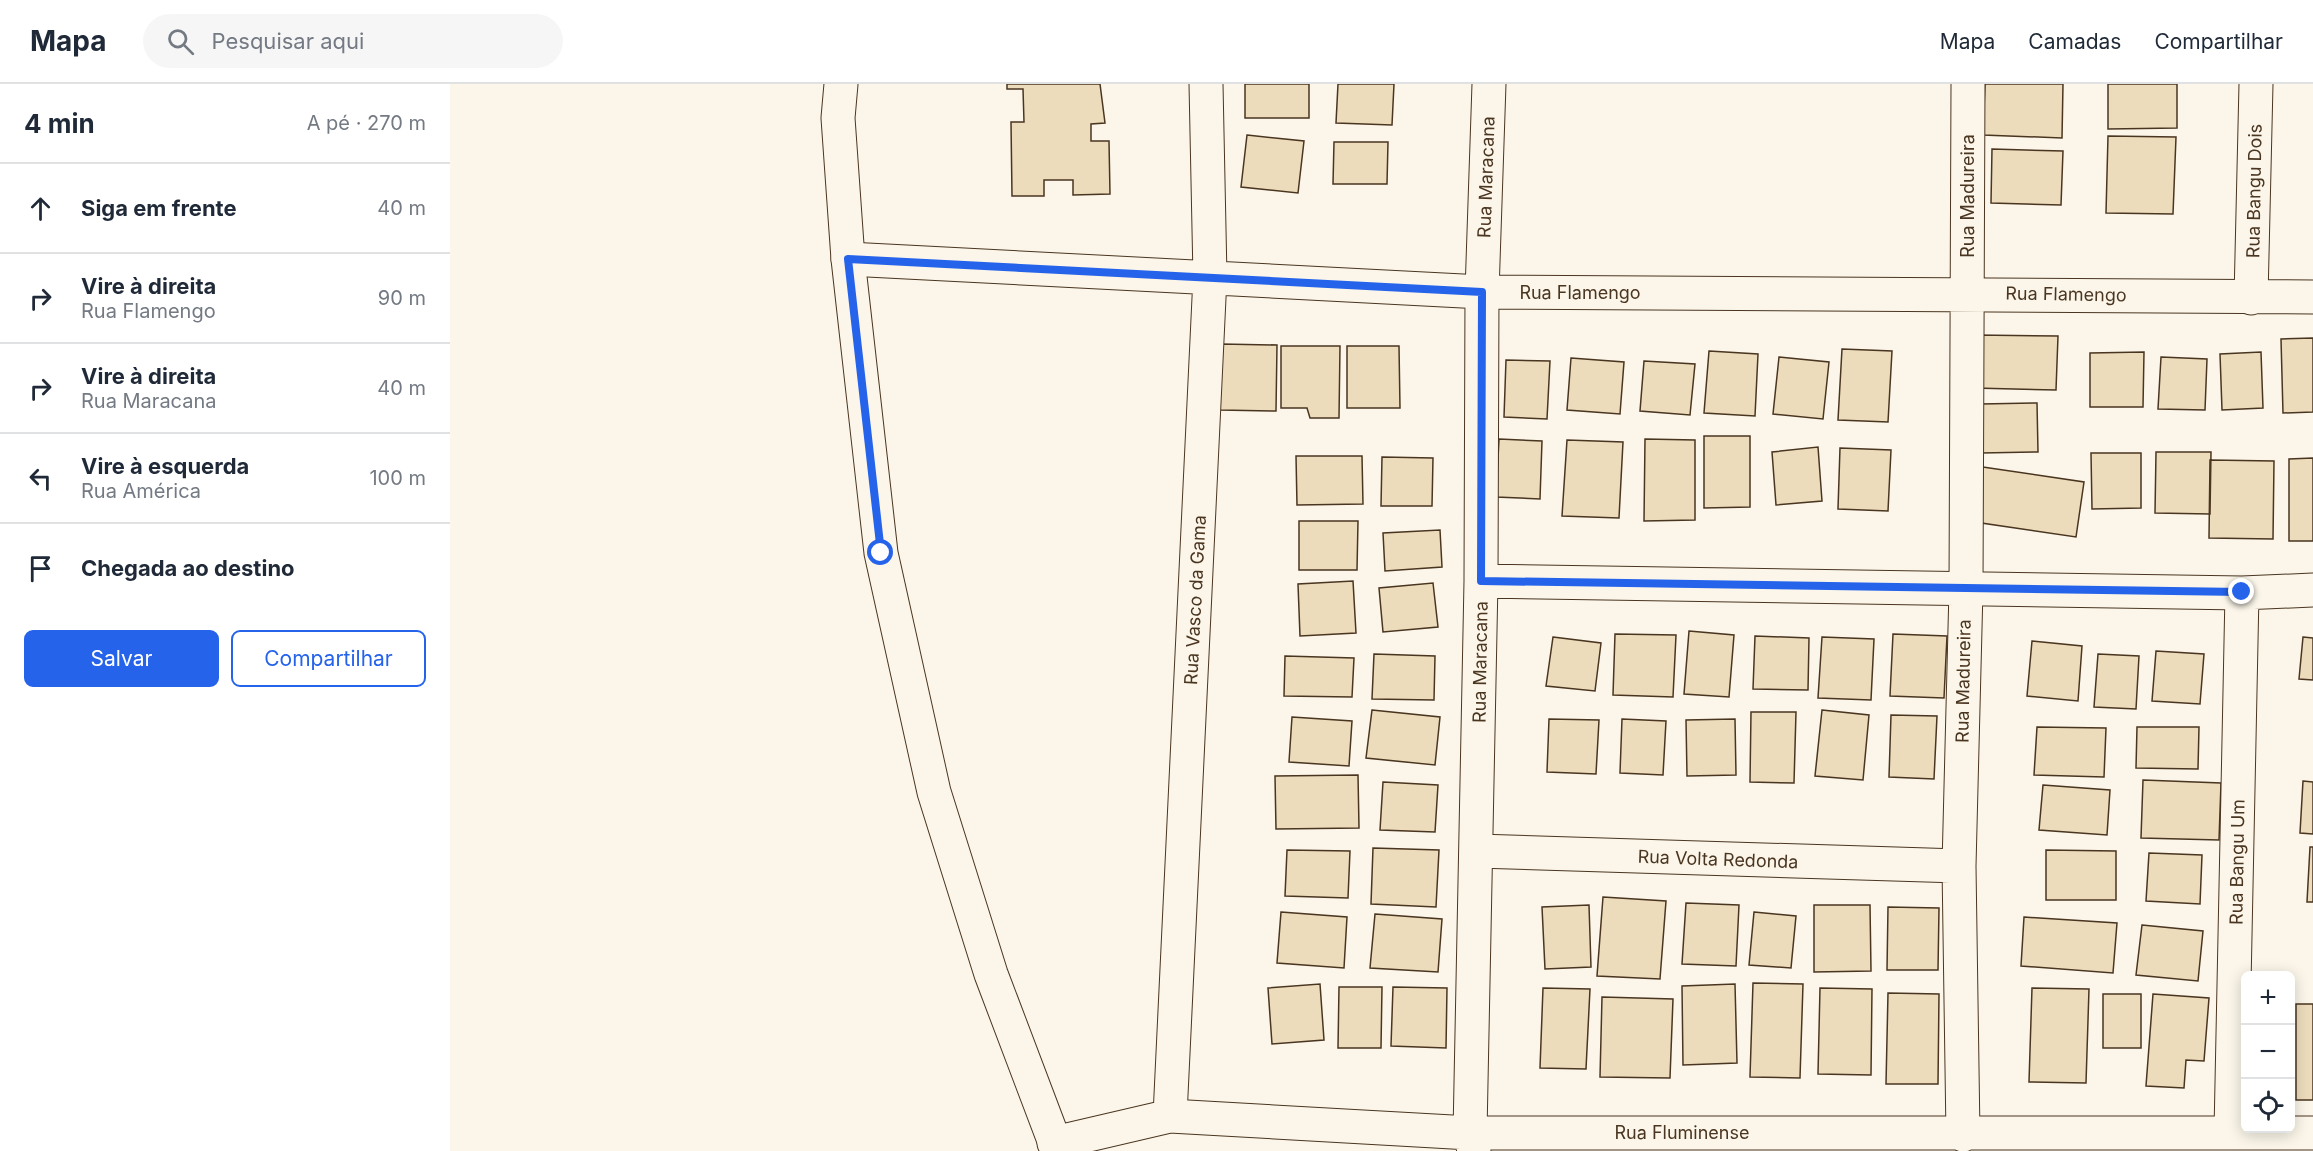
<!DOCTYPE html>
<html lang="pt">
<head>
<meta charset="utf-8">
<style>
  :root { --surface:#fff; --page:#f6f6f7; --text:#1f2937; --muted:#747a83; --line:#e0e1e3; --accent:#2563eb }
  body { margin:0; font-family:Inter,sans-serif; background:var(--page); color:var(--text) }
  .controls { position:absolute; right:18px; bottom:18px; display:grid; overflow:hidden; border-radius:9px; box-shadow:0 3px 15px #0003 }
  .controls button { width:54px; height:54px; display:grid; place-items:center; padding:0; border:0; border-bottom:2px solid var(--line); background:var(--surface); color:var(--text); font:30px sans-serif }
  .stop { position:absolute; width:18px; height:18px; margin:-14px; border:4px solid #2563eb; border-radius:50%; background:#fff }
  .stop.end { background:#2563eb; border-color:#fff; box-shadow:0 2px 6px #0008 }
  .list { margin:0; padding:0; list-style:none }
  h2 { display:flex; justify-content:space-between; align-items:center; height:78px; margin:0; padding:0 24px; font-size:26px }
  h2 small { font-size:20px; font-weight:400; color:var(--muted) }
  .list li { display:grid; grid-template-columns:39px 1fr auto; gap:18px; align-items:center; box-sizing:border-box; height:90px; padding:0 24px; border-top:2px solid var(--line) }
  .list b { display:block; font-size:22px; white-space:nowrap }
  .list p { margin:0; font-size:20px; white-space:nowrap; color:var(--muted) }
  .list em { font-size:20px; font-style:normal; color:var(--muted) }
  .actions { display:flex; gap:12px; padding:18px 24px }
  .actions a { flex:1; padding:14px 0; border:2px solid var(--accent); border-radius:9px; text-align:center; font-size:21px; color:var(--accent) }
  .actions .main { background:var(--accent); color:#fff }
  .icon { flex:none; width:33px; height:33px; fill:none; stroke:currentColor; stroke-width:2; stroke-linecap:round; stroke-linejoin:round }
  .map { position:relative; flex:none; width:1863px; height:1067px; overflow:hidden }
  header { display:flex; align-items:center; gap:36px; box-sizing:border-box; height:84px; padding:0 30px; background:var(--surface); border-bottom:2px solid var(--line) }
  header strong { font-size:28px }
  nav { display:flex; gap:33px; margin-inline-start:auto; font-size:21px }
  .search { width:420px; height:54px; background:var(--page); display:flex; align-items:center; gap:15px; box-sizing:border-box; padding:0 21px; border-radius:33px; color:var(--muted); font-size:22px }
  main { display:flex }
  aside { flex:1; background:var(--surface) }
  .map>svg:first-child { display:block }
</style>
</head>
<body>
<header>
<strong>Mapa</strong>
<div class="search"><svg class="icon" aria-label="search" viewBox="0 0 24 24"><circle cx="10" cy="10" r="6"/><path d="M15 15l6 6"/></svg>Pesquisar aqui</div>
<nav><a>Mapa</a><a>Camadas</a><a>Compartilhar</a></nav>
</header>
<main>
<aside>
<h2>4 min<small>A pé · 270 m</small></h2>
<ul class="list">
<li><svg class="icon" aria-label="ahead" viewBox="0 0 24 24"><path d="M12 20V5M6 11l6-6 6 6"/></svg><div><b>Siga em frente</b></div><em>40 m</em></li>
<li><svg class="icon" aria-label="right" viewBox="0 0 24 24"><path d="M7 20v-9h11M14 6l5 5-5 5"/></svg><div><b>Vire à direita</b><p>Rua Flamengo</p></div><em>90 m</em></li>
<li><svg class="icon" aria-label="right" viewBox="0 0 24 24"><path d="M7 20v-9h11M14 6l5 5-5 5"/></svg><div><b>Vire à direita</b><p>Rua Maracana</p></div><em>40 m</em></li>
<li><svg class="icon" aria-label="left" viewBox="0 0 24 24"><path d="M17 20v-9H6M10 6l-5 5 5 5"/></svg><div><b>Vire à esquerda</b><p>Rua América</p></div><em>100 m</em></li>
<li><svg class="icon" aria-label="arrive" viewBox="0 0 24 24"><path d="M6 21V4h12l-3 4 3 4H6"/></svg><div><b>Chegada ao destino</b></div></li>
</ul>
<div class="actions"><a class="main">Salvar</a><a>Compartilhar</a></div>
</aside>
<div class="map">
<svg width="1863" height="1067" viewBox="0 0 1863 1067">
  <rect width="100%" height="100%" fill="#fbf6e9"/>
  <!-- building -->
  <path fill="#ecdcbc" stroke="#4a3520" stroke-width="1.5" d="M557,0h93l5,39 -14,1v17h18l1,53 -37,1v-15h-29v16h-32l-1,-74h13l-1,-33h-16z
    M795,0h64v34h-64z
    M888,0h56l-2,41 -56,-2z
    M1535,0h78l-1,54 -79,-3z
    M1658,0h69v44l-69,1z
    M797,51l57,6 -6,52 -57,-6z
    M1658,52l68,1 -3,77 -67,-1z
    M884,58h54l-1,42h-54z
    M1542,65l71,2 -2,54 -70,-2z
    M1525,251l83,1 -2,54 -82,-2z
    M1863,254v74l-30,1 -2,-74z
    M771,260l56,1 -1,66 -56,-1z
    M831,262h59l-1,72h-29l-3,-10h-26z
    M897,262h52l1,62h-53z
    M1392,265l50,2 -4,71 -50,-2z
    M1259,267l49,3 -3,62 -51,-3z
    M1694,268l-1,55h-53v-54z
    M1811,268l2,56 -41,2 -2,-56z
    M1329,273l50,5 -6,57 -50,-5z
    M1711,273l46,2 -2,51 -47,-1z
    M1121,274l53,4 -4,52 -53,-4z
    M1056,276l44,1 -3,58 -43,-2z
    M1194,277l51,3 -5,51 -50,-4z
    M1587,319l1,49 -57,1v-49z
    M1254,352h46v71l-46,1z
    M1049,355l43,2 -2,58 -44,-2z
    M1195,355l50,1v80l-51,1z
    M1117,356l56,2 -4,76 -57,-2z
    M1368,363l4,54 -46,4 -4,-53z
    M1390,364l51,2 -3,61 -50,-2z
    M1706,368h55l-1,62 -55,-1z
    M1641,369h50v55l-49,1z
    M846,372h66l1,48 -66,1z
    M932,373l51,1 -1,48h-51z
    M1863,374v83h-24v-82z
    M1760,376l64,1 -1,78 -64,-1z
    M1526,382l108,16 -8,55 -108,-16z
    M849,437h59l-1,49h-58z
    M990,446l2,37 -57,4 -2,-38z
    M903,497l3,52 -56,3 -2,-52z
    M983,499l5,44 -55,5 -4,-44z
    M1239,547l45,4 -5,62 -45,-3z
    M1165,550l61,1 -3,62 -60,-2z
    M1443,550l54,2 -3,62 -54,-2z
    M1305,552l54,2 -1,52 -55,-1z
    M1103,553l48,6 -6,48 -49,-5z
    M1372,553l52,2 -3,61 -53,-2z
    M1853,553l10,1v42l-14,-1z
    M1582,557l50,5 -4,55 -51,-5z
    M1706,567l48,3 -4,50 -48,-3z
    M924,570l61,2 -1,44 -62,-1z
    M1648,570l41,2 -3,53 -42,-2z
    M835,572l69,2 -2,39 -68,-1z
    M922,626l68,7 -5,48 -69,-7z
    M1372,626l47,5 -6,65 -48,-4z
    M1301,628h45l-2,71 -44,-1z
    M1441,631l46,1 -3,63 -45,-2z
    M842,633l60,4 -3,45 -60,-4z
    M1099,635l50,1 -3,54 -49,-2z
    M1172,635l44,2 -3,54 -43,-2z
    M1285,635l1,56 -49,1 -1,-56z
    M1587,643l69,1 -2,49 -70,-2z
    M1687,643h62l-1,42 -62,-1z
    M908,691l1,53 -83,1 -1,-53z
    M1693,696l78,3 -2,57 -78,-2z
    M1853,697l10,1v52l-13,-1z
    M933,698l55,3 -3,47 -55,-2z
    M1593,701l67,5 -3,45 -68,-5z
    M1860,763h3v55h-6z
    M923,764l66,2 -3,57 -65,-3z
    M837,766l63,1 -2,47 -63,-2z
    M1596,766l70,1v49h-70z
    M1699,769l53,2 -2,49 -54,-3z
    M1153,813l63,4 -6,78 -63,-3z
    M1236,819l53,2 -3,61 -54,-2z
    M1139,821l2,62 -46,2 -3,-62z
    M1364,821h56l1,66 -57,1z
    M1438,823l51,1 -1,62h-51z
    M831,828l66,5 -3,51 -67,-5z
    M1304,828l42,4 -5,52 -42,-3z
    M925,830l67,5 -4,53 -68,-4z
    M1574,833l93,6 -4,50 -92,-7z
    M1692,841l61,6 -5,50 -62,-6z
    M1303,899l50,1 -3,94 -50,-1z
    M870,900l4,56 -52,4 -4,-56z
    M1285,900l2,79 -54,2 -1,-79z
    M889,903h43l-1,61h-43z
    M943,903l54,1 -1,60 -55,-2z
    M1093,904l47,1 -4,80 -46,-1z
    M1370,904l52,1 -1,86 -53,-1z
    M1582,904l57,1 -3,94 -57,-1z
    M1438,909l51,1 -1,90h-52z
    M1653,910h38v54h-38z
    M1703,910l56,4 -5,63 -18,-1 -2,28 -38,-2z
    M1152,913l71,2 -3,79 -70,-1z
    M1846,920h17v96h-17z"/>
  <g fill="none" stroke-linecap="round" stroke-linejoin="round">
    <defs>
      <path id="street" d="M398,175l634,33 831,5
        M1801,214l5,-214
        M1031,497l761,12 71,-3
        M1027,767l482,15
        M720,1032l40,-839 -4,-193
        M1781,1048l11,-539
        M1513,1051l-4,-269 7,-277 2,-505
        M604,1059l116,-27 300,17h843
        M1024,1067l-4,-18 11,-552 1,-289 7,-208"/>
      <path id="secondary" d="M391,0l-3,34 10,141 33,294 53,239 57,182 67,177"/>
    </defs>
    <!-- street casing -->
    <use href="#street" stroke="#4a3520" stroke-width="35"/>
    <!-- secondary casing -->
    <use href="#secondary" stroke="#4a3520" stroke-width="35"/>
    <!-- street -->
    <use href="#street" stroke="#fbf6e9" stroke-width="33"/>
    <!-- secondary -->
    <use href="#secondary" stroke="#fbf6e9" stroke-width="33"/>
  </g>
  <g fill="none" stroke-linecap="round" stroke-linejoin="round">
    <!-- route -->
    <path stroke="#2563eb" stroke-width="8" d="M431,469l-33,-294 634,33 -1,289 761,11"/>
  </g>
  <g text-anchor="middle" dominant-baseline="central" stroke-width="4.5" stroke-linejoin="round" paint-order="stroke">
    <!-- street labels -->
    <g font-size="18" fill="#4a3520" stroke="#fbf6e9">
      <text transform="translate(1036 93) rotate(-88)">Rua Maracana</text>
      <text transform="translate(1804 107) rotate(-89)">Rua Bangu Dois</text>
      <text transform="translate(1517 112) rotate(-90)">Rua Madureira</text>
      <text x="1130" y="208">Rua Flamengo</text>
      <text transform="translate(1616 210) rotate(1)">Rua Flamengo</text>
      <text transform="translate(745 516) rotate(-87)">Rua Vasco da Gama</text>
      <text transform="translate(1030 578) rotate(-89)">Rua Maracana</text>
      <text transform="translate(1513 597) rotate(-89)">Rua Madureira</text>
      <text transform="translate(1268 775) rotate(2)">Rua Volta Redonda</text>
      <text transform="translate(1787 778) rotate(-89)">Rua Bangu Um</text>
      <text x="1232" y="1048">Rua Fluminense</text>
    </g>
  </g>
</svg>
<div class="controls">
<button>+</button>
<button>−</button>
<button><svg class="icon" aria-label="locate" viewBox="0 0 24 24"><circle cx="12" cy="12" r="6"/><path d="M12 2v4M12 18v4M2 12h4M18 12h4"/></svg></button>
</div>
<div class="stop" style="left:431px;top:469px"></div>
<div class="stop end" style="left:1792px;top:508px"></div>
</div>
</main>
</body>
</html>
